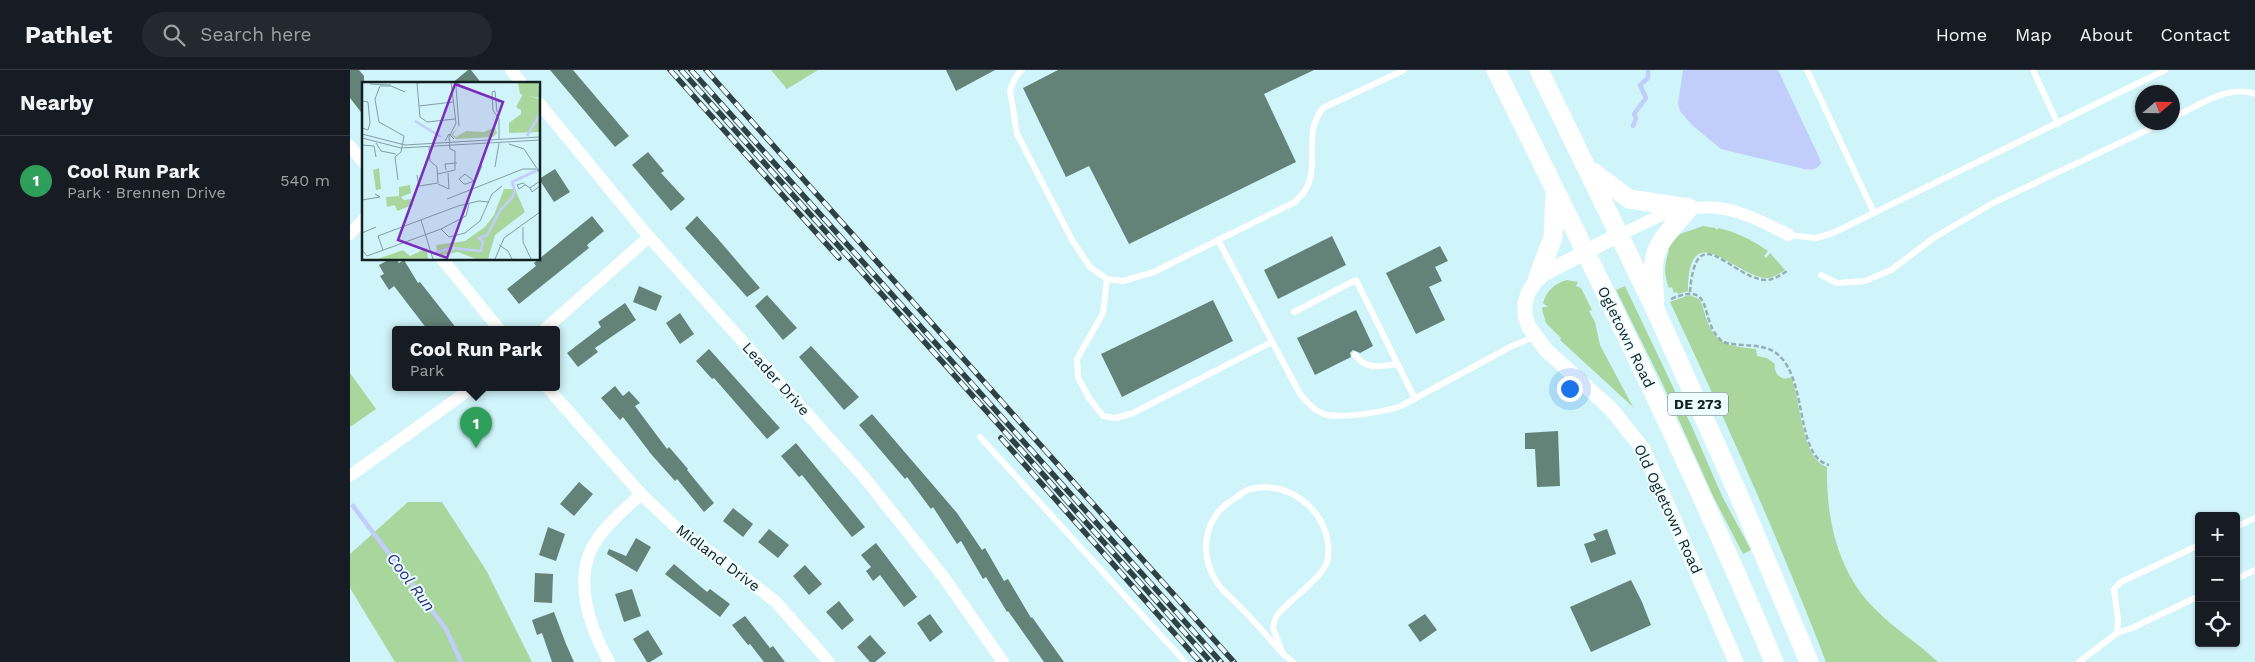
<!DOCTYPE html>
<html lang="en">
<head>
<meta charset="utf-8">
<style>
  :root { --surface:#171b24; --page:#242831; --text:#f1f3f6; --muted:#9ea1a6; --line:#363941; --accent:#2563eb }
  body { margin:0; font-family:"Work Sans",sans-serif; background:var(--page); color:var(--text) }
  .controls { position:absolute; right:15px; bottom:15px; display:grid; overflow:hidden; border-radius:5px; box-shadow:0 1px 4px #0004 }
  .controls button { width:45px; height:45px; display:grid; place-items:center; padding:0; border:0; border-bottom:1px solid var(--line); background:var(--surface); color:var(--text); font:25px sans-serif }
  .compass { position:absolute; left:1785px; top:15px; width:45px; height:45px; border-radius:50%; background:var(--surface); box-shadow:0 1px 4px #0004; rotate:70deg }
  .you { position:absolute; left:1219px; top:318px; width:18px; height:18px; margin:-12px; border:4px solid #fff; border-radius:50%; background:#1a73e8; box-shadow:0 0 0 8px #1a73e833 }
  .badge { display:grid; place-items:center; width:32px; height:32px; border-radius:50%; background:var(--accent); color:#fff; font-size:16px; font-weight:700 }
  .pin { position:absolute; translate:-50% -41px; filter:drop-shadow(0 1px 2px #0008) }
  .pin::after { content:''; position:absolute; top:26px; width:18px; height:15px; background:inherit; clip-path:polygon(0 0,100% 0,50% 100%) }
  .popup { position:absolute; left:42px; top:256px; width:168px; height:65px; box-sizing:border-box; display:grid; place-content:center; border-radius:5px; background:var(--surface); filter:drop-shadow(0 1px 4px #0005); font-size:16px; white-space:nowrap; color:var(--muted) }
  .popup b { font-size:19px; color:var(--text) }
  .popup::after { content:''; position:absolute; left:50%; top:100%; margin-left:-10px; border:10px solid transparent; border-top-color:var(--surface) }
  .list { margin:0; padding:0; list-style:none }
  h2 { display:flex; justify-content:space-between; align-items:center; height:65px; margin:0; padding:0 20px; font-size:21px }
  h2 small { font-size:16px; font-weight:400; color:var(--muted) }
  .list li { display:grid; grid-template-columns:32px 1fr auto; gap:15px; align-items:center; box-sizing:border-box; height:90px; padding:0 20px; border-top:1px solid var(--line) }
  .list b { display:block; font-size:19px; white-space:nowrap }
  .list p { margin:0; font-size:16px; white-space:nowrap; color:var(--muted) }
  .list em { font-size:16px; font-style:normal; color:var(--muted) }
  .icon { flex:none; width:28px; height:28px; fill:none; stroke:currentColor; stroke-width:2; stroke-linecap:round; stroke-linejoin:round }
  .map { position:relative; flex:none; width:1905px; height:592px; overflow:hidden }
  header { display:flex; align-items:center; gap:30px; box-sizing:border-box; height:70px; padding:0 25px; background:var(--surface); border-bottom:1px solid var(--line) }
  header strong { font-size:24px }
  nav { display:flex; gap:28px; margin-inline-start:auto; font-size:18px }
  .search { width:350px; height:45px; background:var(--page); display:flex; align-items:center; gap:12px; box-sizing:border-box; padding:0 18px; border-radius:28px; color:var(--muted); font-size:19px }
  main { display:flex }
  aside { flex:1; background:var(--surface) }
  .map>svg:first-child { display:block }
</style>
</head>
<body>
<header>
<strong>Pathlet</strong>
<div class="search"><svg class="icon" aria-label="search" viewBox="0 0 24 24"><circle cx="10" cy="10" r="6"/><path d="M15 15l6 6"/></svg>Search here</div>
<nav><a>Home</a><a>Map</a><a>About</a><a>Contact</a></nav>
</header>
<main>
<aside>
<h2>Nearby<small></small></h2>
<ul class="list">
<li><span class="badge" style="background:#2e9e5b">1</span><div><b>Cool Run Park</b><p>Park · Brennen Drive</p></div><em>540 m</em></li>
</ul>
</aside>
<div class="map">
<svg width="1905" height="592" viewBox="0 0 1905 592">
  <rect width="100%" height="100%" fill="#cff4f9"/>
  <!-- green -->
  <path fill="#a9d69c" d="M421,0h47l-31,19z
    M1353,156l12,2 2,2 1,-2c19,4 34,12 50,23l-4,5 2,2 4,-5 15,17c-5,3 -11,8 -18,8 -30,0 -79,-65 -79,13l-10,3 -1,-2 -3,1 -2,-6 -3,1c-5,-13 -5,-23 0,-37l-3,-2 14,-15z
    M1217,210l11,2 -2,4 5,2 11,22 -3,1 6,11 5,23 33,62 -73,-67 1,-2 -15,-15 -4,-14 1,-2h5l-5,-4c4,-13 11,-19 24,-23z
    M1275,216l67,141 30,69 29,54 -8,4 -30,-58 -49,-109 -48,-97z
    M1339,225l10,4c4,6 5,12 7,19 10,28 24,28 50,31l1,7 10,2 8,6c-2,9 6,18 16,13 10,23 10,81 36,90 -1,50 10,104 47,141 19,20 44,35 64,54h-112c-47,-122 -100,-241 -156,-360z
    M0,303l26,36 -26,18z
    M58,432h34l44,68 46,92h-137l-45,-74v-34z"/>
  <!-- water -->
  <path fill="#c1cdfb" d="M1333,0h95l41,87 2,6c-4,7 -10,7 -17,6l-83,-20 -29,-24 -12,-14 -2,-7z"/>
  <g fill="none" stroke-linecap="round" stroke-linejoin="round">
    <!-- stream -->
    <path stroke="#c1cdfb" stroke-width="4.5" d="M1283,56l3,-8 -2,-4 12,-16 -6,-13 8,-7v-8
      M3,436l93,123 15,33"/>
  </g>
  <!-- building -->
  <path fill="#638378" d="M0,0h9l5,6v40l-14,-18z
    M118,0h3l11,14h-31z
    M200,0h23l56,66 -14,11z
    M596,0h49l-39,21z
    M708,0h256l-50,24 32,68 -167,82 -40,-78 -23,11 -43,-89z
    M298,82l16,19 -3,2 24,26 -14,12 -39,-46z
    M205,99l15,23 -16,10 -15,-23z
    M242,146l12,15 -17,14 2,3 -70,56 -12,-15 29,-23 -2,-3z
    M347,146l21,23 42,49 -13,9 -62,-69z
    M982,166l14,29 -68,34 -14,-29z
    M1090,176l8,15 -13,6 7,14 -13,6 16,33 -29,14 -30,-61z
    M40,189h6l3,4 5,-3 14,23 2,-1 37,47h-30l-33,-43 -5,4 -9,-14 4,-2 -5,-9z
    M289,216l23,10 -6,15 -23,-9z
    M417,225l30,33 -14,12 -28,-34z
    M863,230l20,41 -111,56 -21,-43z
    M275,233l11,17 -41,28 3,4 -20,15 -11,-14 34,-26 -3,-5z
    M1006,240l17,36 -13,7 -7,-3 -3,3 1,4 -36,18 -18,-37z
    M330,243l14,21 -14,10 -14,-21z
    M461,276l48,51 -15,13 -45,-53z
    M359,279l71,79 -13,11 -53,-61 -2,1 -16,-18z
    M265,316l8,10 6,-5 11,12 -5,3 32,43 2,-2 19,22 -1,1 27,33 -10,9 -27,-33 -2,2 -24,-27 -28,-37 -3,3 -19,-22z
    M522,344l85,99 25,37 3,-2 19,33 4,-2 23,39 1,-1 32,45h-20l-36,-51 -1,1 -21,-35 -3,2 -22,-38 -4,3 -24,-37 -2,2 -24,-32 -2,2 -46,-54z
    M1208,361l2,55 -23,1 -2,-38h-10v-16z
    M446,373l69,84 -13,10 -50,-62 -3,2 -18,-21z
    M229,412l14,12 -19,22 -14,-12z
    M383,438l20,16 -10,13 -20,-16z
    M198,457l17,7 -9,27 -17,-6z
    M419,459l20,16 -11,13 -20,-16z
    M1257,459l9,25 -25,9 -7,-19 12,-4 -3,-6z
    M286,468l15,9 -14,25 -30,-18 2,-5 17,7z
    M526,473l41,54 -13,10 -24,-32 -7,6 -7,-10 5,-4 -10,-12z
    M324,494l33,28 3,-3 20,15 -10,13 -55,-43z
    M455,495l17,19 -13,11 -16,-19z
    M185,503l18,1 -1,29 -18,-1z
    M1281,510l11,22 9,23 -60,27 -21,-45z
    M282,519l9,27 -17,6 -9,-28z
    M489,531l15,19 -12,10 -16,-18z
    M204,542l12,32 8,18h-22l-10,-29 -5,2 -5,-15z
    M580,544l13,18 -13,10 -13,-19z
    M1075,544l12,16 -17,12 -12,-17z
    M395,546l25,32 3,-2 12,16h-21l-14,-18 -2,1 -16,-20z
    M298,560l15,24 -13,8h-3l-14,-23z
    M520,565l16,18 -11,9h-5l-13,-15z"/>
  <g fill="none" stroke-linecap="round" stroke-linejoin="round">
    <!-- path -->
    <path stroke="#93b0b4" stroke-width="2.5" stroke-dasharray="5 2.5" stroke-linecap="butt" d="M1340,222c6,-77 41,-13 76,-12 8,0 15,-5 21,-9
      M1321,229c46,-20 26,23 52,43 16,5 35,1 50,9 37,22 20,105 56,114"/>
    <!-- service -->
    <path stroke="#fff" stroke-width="6" d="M672,0l-6,6 -6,14 7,44 55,106 18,27 17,12 16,2 31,-9 141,-70c3,-4 10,-9 12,-15 12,-25 -4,-55 16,-79l81,-38
      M1457,0l67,143
      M1683,0l25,54
      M1822,48c24,-11 56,-34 83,-24
      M1439,165l27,3 17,-5 332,-163
      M868,170l82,154c8,9 16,19 28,21 18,3 56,-3 73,-9l111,-60 24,-10
      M1471,205l16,8 28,-2 26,-11 44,-33 58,-34 171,-81
      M757,209l-4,34 -26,46 1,18 11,21 14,18 13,2 17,-5 139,-71
      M944,242l62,-32 59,119
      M1005,285c13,16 24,11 43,9
      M630,367l205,225
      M1886,457l19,-9
      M1886,509l19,-9
      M1767,563l1,-13 -4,-31 7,-7 78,-37
      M933,584l-10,-26c1,-5 2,-11 5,-14 12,-15 48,-38 50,-56 5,-43 -36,-79 -78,-69 -5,1 -11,7 -16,10 -31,18 -36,56 -16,85 6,9 17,17 24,25 14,14 28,30 41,45l10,8
      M1729,592l38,-29 15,-5 67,-32"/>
    <!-- minor -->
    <path stroke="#fff" stroke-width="12" d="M161,0l11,14
      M189,33l110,134 215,240 81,102 58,83
      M0,76l14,17
      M0,164l14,-15
      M1270,164c15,-5 28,-14 43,-19 53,-18 79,-3 126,20
      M92,189l57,70
      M195,259l104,-92
      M197,317l94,107 43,41 41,27 51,40 53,60
      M0,406l123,-89
      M259,592c-20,-35 -38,-87 -11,-124 12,-17 28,-30 43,-44"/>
    <!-- tertiary -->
    <path stroke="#fff" stroke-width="15" d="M1270,164l-82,43 -10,16 -3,11v13l4,10 17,23 65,59 32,40 93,213"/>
    <!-- primary -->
    <path stroke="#fff" stroke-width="19" d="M1146,0c96,195 194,390 278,592
      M1189,0l116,239 85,189 69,164
      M1243,102l36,27 60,9c-11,14 -27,28 -33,45 -5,15 -2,33 -1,48
      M1188,207l15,-40 2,-42"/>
    <defs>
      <path id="rail" d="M320,0l169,188
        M331,0l530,592
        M341,0l530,592
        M356,0l528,592
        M651,368l199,224"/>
    </defs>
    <!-- rail casing -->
    <use href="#rail" stroke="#304144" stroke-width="5.5"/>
    <!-- rail -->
    <use href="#rail" stroke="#eefdff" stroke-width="4" stroke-dasharray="11" stroke-linecap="butt"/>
  </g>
  <g text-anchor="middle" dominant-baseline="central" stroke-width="4" stroke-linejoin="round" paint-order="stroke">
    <!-- shield labels -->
    <rect fill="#eefdff" stroke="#546264" stroke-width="1" x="1318" y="322.5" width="60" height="23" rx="4"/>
    <g font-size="14" font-weight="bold" fill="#122022">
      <text x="1348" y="334">DE 273</text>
    </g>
    <!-- street labels -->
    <g font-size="15" fill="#122022" stroke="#eefdff">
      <text transform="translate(1276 267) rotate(64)">Ogletown Road</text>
      <text transform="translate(426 309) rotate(48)">Leader Drive</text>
      <text transform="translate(1318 439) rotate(65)">Old Ogletown Road</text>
      <text transform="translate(368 488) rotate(37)">Midland Drive</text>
    </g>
    <!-- water labels -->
    <g font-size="16" font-style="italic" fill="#272e82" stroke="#eefdff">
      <text transform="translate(61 512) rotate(53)">Cool Run</text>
    </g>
  </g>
  <!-- overview -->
  <g transform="translate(12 12)">
    <rect width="178" height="178" fill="#cff4f9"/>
    <path d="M156,0h20l1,16 -19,-4zM161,12l16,5v33l-30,1v-10l12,-9v-4l-5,-3zM133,45l2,6 -4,4 -37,2 -5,-4 6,-7 -4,7 3,2 10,-6 18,1zM17,86l2,21 -5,1 -3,-20zM48,103l1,8 -10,4 3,3 7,-1 2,6 -16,6 -2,-6 -8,2 -1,-10 13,-1v-9zM142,107h11l10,23 -30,23 -7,24h-12l-18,-7 -20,4 -2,-11 29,-4 20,-14 9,-12zM65,166l1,11h-50l25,-9 7,6z" fill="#a9d69c"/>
    <path fill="none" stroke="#c1cdfb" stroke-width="2.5" d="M53,39l26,16M165,54l13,-22M72,171l17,-5 30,3 2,-9 -4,-4 8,-3 14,-26 11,-11 3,-7 -3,-9 28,-13"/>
    <path fill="none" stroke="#839fa3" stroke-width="1" d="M64,0l-9,1 3,34 7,5 28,-3M89,0l5,41 -7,14 1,12 5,2M8,2l21,1M0,19l6,1 2,21 -2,7 -6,-2M57,24l34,-4M135,30l-2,-21 -3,1 1,18 6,9v20M97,44l-3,-39 3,-5M0,52l43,11 135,-8M0,56l39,10 139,-8M83,59l4,-7 5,5M14,61l5,8 15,3M147,62l15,5 16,24M0,63l12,1 2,11M133,85l4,-24M84,88l-1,-6 12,-1M76,92l17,-4v-19M55,93l2,11 19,-3 -1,-16 -7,-6 -1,-15M36,98l-3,-23 6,-5 3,-16 -25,-14 -4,-23 5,-13h11l14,6M112,99l-9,-7 -6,5 5,5h2l8,-3 2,-2 6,-13M178,99l-10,7 2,4 8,-6M76,102l11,5 -1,-16M163,103l-6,4 -2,-4 6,-2 7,5M85,117l76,-30h13M0,118l18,-3 -5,-3M59,138l12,39M161,145v15l8,17M79,147l8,8 16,-4 15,-12 12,-27 10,-8M0,151l14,-6M137,163l9,6 4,8M0,168l5,6 74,-27 25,-13 3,-12M21,168l-5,-14 80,-30 21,-5 10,1M133,177l9,-21 36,-26"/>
    <path fill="#7b2cbf" fill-opacity="0.15" stroke="#7b2cbf" stroke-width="2.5" d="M93,2l48,18 -56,156 -49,-18z"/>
    <rect width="178" height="178" fill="none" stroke="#122022" stroke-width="2.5"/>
  </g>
</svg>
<div class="controls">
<button>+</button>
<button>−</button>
<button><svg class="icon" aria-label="locate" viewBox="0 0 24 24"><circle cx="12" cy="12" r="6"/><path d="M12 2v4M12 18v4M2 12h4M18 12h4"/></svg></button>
</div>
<svg class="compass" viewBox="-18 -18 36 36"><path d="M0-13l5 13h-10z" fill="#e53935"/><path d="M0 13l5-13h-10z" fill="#9ea1a6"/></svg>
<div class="you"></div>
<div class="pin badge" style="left:126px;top:378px;background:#2e9e5b">1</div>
<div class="popup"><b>Cool Run Park</b>Park</div>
</div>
</main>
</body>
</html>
